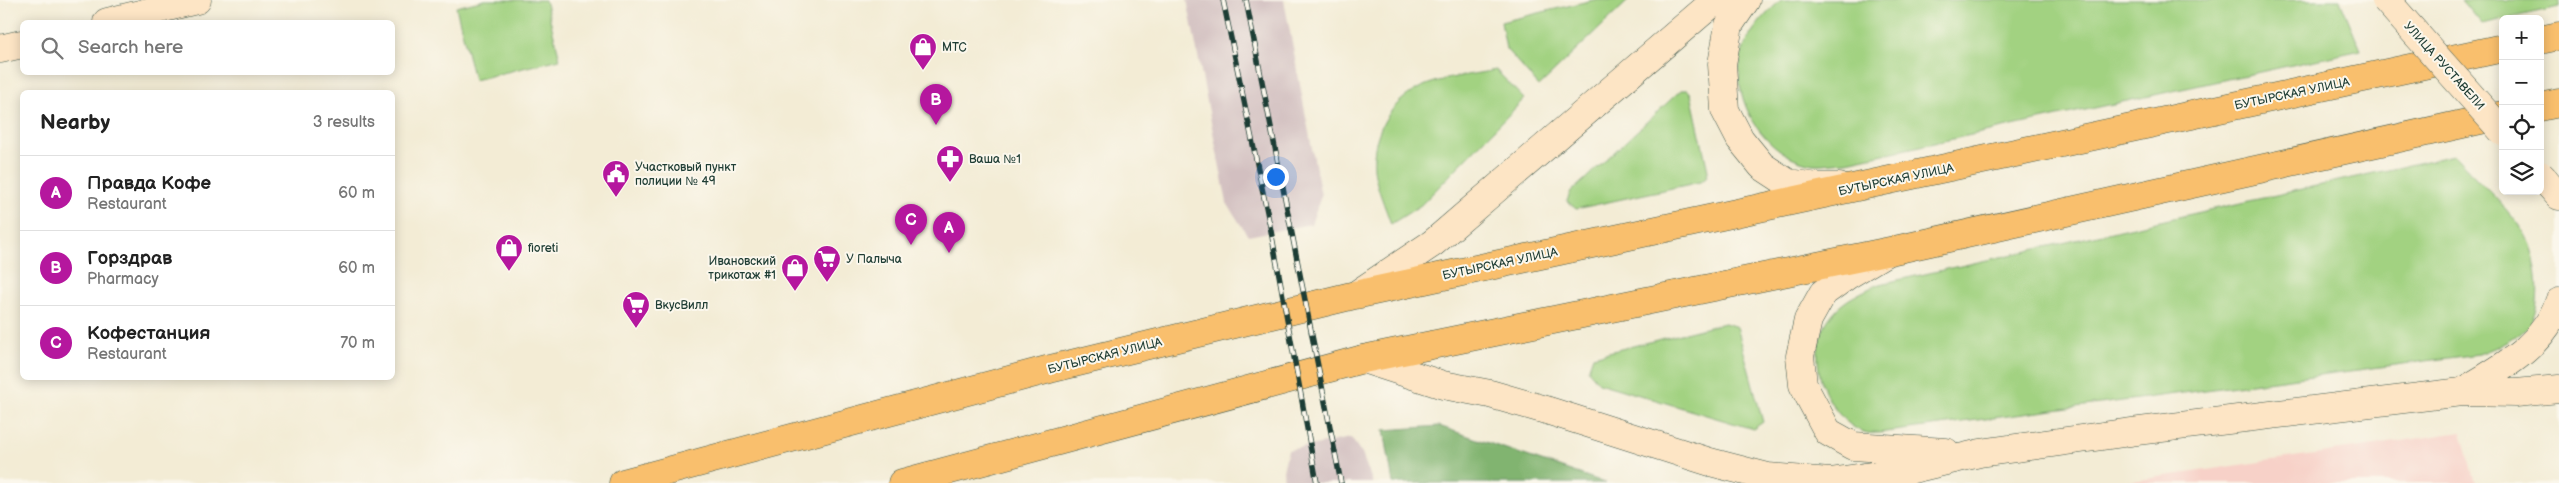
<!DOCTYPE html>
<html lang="en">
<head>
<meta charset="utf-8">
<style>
  :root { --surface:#fff; --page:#f2f2f2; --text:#222; --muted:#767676; --line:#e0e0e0; --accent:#b5179e }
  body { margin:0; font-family:"Balsamiq Sans",sans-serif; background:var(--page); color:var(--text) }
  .controls { position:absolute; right:15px; top:15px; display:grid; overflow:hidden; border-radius:8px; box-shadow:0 2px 12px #0003 }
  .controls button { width:45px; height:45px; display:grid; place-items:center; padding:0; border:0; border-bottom:1px solid var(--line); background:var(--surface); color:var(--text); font:25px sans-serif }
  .you { position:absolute; left:1275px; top:176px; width:18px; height:18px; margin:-12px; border:4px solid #fff; border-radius:50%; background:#1a73e8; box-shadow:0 0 0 8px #1a73e833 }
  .badge { display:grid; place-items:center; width:32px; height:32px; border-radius:50%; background:var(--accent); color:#fff; font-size:16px; font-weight:700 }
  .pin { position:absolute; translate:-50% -41px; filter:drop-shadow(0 1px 2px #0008) }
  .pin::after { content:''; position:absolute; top:26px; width:18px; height:15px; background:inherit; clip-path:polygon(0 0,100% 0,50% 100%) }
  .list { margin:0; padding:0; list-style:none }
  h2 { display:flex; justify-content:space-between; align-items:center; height:65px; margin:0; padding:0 20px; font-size:21px }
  h2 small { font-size:16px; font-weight:400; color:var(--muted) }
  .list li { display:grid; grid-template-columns:32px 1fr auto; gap:15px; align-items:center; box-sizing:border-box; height:75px; padding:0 20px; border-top:1px solid var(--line) }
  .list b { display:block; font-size:19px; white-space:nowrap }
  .list p { margin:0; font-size:16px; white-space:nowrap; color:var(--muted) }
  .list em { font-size:16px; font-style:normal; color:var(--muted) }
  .icon { flex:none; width:28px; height:28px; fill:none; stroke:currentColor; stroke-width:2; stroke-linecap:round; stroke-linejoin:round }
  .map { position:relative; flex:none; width:2559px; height:483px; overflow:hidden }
  .search { position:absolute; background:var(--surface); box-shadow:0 2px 12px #0003; left:20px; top:20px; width:375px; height:55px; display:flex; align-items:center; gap:12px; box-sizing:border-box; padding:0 18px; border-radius:8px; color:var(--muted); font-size:19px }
  .panel { position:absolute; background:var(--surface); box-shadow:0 2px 12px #0003; left:20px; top:90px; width:375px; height:290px; border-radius:8px }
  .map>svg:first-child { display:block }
</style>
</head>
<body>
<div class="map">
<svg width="2559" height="483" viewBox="0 0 2559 483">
  <rect width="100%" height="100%" fill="#fbf7ec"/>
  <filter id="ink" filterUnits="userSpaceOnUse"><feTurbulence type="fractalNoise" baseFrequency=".02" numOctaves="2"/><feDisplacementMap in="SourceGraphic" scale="10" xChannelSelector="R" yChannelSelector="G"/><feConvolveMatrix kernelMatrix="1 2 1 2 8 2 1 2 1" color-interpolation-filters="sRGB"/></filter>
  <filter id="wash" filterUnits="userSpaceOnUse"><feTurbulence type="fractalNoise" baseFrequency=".0096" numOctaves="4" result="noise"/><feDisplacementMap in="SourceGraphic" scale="20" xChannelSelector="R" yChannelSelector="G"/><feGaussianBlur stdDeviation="1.12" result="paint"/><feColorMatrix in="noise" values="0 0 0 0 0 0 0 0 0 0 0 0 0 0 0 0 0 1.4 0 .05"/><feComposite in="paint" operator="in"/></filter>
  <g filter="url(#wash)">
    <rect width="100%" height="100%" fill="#f3ecd5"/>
    <!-- built -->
    <path fill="#f7d1c8" d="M2461,432l14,51h-354l31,-5z"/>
    <!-- industrial -->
    <path fill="#d2bfc0" d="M1187,0h97l37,196 -10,28 -63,12 -21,-33z
      M1351,438l11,16 11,29h-89l-1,-13 5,-20z"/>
    <!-- green -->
    <path fill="#a2d281" stroke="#60885a" d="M485,0h60l15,59 -86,21 -18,-73z
      M1593,0h36l-90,86 -33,-37 -5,-27z
      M1781,0h559l21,50 -514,112c-10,0 -24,3 -34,2 -52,-8 -91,-75 -66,-123 8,-16 21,-29 34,-41z
      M2462,0h97v7l-77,17z
      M1496,70l28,29 -103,106 -30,19c-6,-18 -15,-37 -17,-55 -3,-41 22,-76 61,-87 20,-6 41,-8 61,-12z
      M1681,90h7l3,4 17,77 -2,7 -6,4 -124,27 -9,-8 3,-8z
      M2454,155c22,24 48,47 67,73 15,19 24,73 9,95 -12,16 -33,24 -51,31l-600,79c-5,0 -11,1 -15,-1 -9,-2 -19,-11 -25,-18 -23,-27 -31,-73 -5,-102 11,-13 27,-19 42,-27z
      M1725,323l12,4 26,95 -10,7 -154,-46 -11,-13 5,-14z"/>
    <!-- forest -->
    <path fill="#81b46f" stroke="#507852" d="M1439,426l167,57h-213l-9,-53z"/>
  </g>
  <g filter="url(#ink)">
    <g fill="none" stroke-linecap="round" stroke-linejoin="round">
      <defs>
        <path id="secondary" d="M1746,0l-17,25 -7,39 3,46 15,29 22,27 26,17 30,4h21
          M107,22l90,-22
          M0,49l22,-5
          M2544,179l15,17
          M1883,254l-35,21 -25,18 -15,27 -8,36 3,29 25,47 25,14 93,6
          M1360,292l73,-49 283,-243
          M1363,359l80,26 47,9 56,16 164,52 58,15 62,5 75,-11 75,-18 158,-22 324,-39 54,1 43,-4
          M2462,392c39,-24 81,-45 97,-90"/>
        <path id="primary" d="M2540,40l19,-4
          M2540,107l19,-4
          M623,483l427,-114 305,-74 1148,-247
          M902,483l461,-124 527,-108 613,-136"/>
      </defs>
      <!-- secondary casing -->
      <use href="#secondary" stroke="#3f574c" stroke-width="29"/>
      <!-- primary casing -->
      <use href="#primary" stroke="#3f574c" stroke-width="29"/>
      <!-- secondary -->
      <use href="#secondary" stroke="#fde5c5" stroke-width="28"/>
      <!-- primary -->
      <use href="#primary" stroke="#f9bf6d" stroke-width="28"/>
      <defs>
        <path id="rail" d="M1223,0l48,231 46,252
          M1246,0l95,483"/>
      </defs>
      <!-- rail casing -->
      <use href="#rail" stroke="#1f3d34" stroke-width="5.5"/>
      <!-- rail -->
      <use href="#rail" stroke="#fbf7ec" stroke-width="4" stroke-dasharray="11" stroke-linecap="butt"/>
      <defs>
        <path id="secondary-bridge" d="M2386,0l117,132
          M2540,175l4,4"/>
      </defs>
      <!-- secondary-bridge casing -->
      <use href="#secondary-bridge" stroke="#3f574c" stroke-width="29" stroke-linecap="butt"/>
      <!-- secondary-bridge -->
      <use href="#secondary-bridge" stroke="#fde5c5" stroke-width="28"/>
    </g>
  </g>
  <!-- icons -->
  <defs>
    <symbol id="shop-pin" viewBox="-11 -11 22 30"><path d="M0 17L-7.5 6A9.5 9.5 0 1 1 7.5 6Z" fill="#b5179e" stroke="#fbf7ec"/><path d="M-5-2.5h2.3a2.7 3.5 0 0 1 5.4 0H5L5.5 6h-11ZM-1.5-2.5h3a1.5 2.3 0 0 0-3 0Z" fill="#fff"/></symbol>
    <symbol id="pharmacy-pin" viewBox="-11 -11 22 30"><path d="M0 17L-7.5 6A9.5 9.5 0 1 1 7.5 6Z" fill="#b5179e" stroke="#fbf7ec"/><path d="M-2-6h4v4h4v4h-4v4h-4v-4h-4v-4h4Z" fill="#fff"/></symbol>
    <symbol id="civic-pin" viewBox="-11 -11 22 30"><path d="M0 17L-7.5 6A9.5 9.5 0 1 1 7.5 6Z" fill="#b5179e" stroke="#fbf7ec"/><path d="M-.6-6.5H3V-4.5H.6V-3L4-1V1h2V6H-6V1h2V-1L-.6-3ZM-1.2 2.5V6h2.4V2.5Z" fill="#fff"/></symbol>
    <symbol id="supermarket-pin" viewBox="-11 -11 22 30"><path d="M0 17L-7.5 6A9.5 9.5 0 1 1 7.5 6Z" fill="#b5179e" stroke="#fbf7ec"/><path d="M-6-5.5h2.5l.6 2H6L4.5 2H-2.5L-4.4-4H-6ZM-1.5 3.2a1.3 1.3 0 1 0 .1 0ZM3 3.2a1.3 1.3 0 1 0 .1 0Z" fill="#fff"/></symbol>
  </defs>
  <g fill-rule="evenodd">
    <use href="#shop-pin" x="907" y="31" width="32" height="43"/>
    <use href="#pharmacy-pin" x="934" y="143" width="32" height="43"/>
    <use href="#civic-pin" x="600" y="158" width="32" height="43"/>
    <use href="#shop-pin" x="493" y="232" width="32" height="43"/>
    <use href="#supermarket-pin" x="811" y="243" width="32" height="43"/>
    <use href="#shop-pin" x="779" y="252" width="32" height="43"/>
    <use href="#supermarket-pin" x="620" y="289" width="32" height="43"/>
  </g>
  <g text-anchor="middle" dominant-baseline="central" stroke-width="4" stroke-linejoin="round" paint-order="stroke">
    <!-- poi labels -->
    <g font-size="12" fill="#1f3d34" stroke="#fbf7ec" text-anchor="start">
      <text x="942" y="47">МТС</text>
      <text x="969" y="159">Ваша №1</text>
      <text x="635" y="167">Участковый пункт<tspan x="635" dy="14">полиции № 49</tspan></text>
      <text x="528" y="248">fioreti</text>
      <text x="846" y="259">У Палыча</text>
      <text x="776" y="261" text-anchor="end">Ивановский<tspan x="776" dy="14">трикотаж #1</tspan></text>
      <text x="655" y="305">ВкусВилл</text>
    </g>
    <!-- street labels -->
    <g font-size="12" fill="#1f3d34" stroke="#fbf7ec">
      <text transform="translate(2444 66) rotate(48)">УЛИЦА РУСТАВЕЛИ</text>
      <text transform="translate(2292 94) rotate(-12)">БУТЫРСКАЯ УЛИЦА</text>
      <text transform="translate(1896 180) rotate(-12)">БУТЫРСКАЯ УЛИЦА</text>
      <text transform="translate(1500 264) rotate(-12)">БУТЫРСКАЯ УЛИЦА</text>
      <text transform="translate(1105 356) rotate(-14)">БУТЫРСКАЯ УЛИЦА</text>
    </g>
  </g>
</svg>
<div class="controls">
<button>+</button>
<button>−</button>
<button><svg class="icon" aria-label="locate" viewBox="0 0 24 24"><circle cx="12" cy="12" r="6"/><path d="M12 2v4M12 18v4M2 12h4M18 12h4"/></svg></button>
<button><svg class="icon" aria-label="layers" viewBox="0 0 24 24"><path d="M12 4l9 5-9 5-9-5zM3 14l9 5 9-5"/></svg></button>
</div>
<div class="you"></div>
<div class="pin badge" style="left:949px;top:253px">A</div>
<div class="pin badge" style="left:936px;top:125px">B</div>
<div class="pin badge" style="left:911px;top:245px">C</div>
<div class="search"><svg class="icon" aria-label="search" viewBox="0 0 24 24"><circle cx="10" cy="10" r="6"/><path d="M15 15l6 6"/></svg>Search here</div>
<section class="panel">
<h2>Nearby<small>3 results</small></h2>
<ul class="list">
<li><span class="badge">A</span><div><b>Правда Кофе</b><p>Restaurant</p></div><em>60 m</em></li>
<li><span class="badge">B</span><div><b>Горздрав</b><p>Pharmacy</p></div><em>60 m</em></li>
<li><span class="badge">C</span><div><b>Кофестанция</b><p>Restaurant</p></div><em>70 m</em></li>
</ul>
</section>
</div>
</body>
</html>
